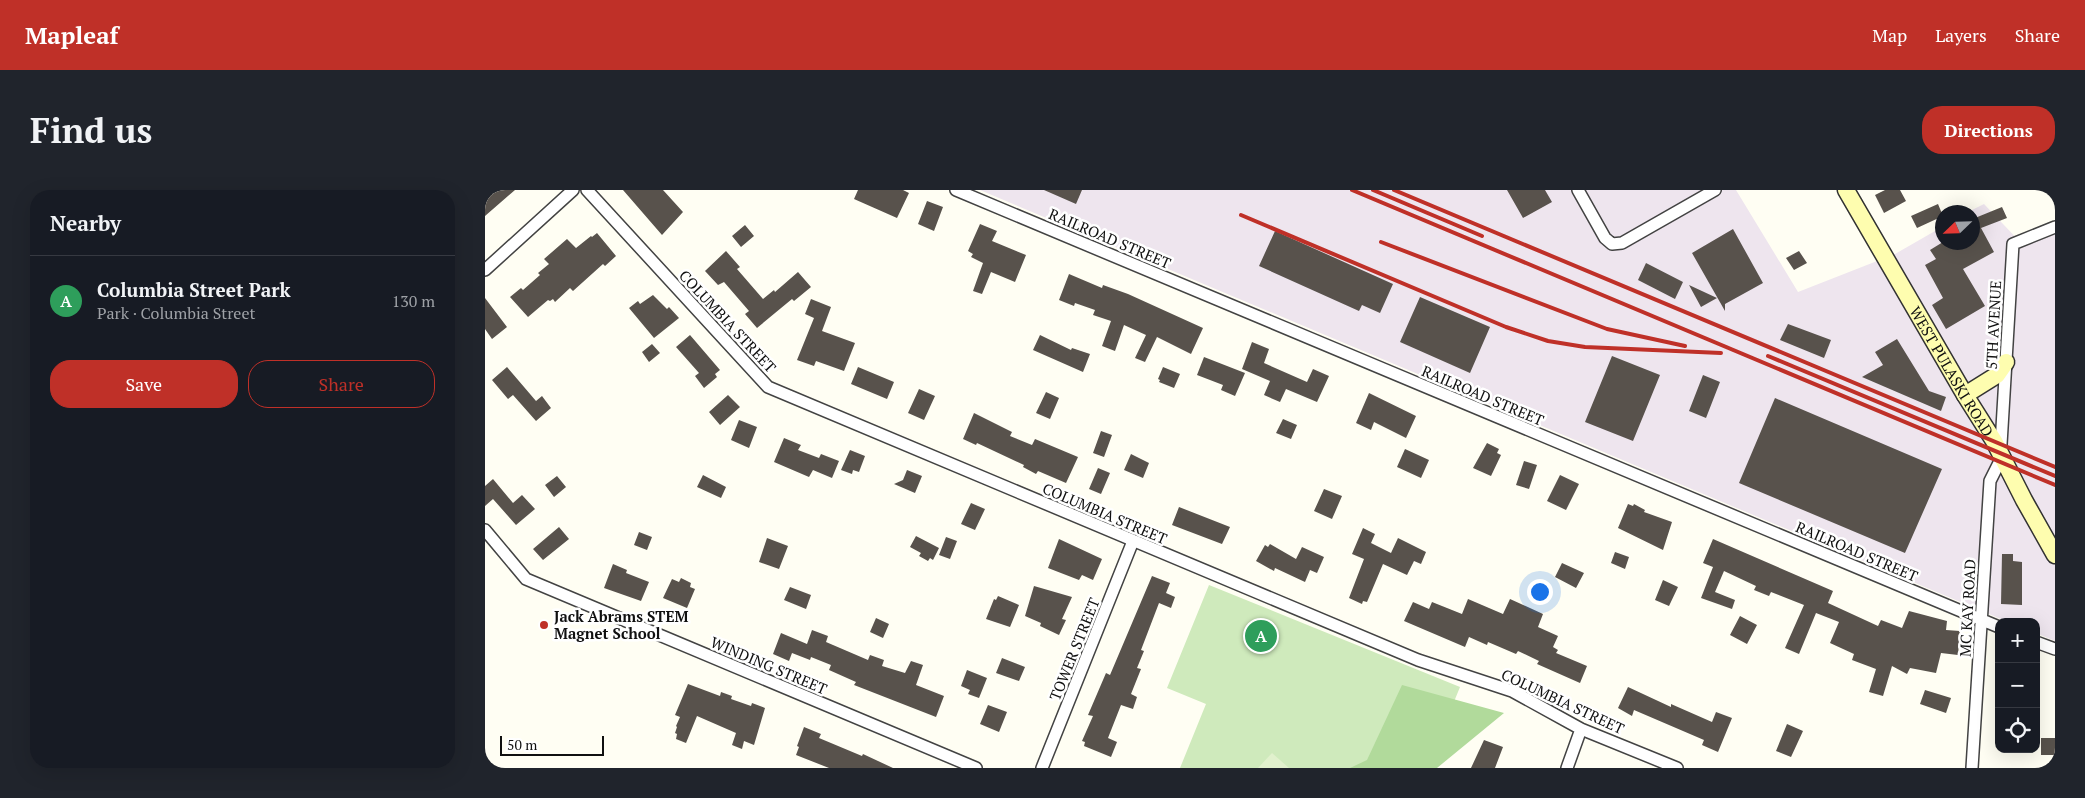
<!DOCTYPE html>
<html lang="en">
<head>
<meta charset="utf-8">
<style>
  :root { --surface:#171b24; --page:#20242c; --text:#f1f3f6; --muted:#9ea1a6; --line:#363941; --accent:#bf3028 }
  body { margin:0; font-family:"PT Serif",serif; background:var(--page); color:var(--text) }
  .controls { position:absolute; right:15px; bottom:15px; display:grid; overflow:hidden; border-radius:10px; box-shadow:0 5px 20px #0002 }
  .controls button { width:45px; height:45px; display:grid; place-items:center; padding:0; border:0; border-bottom:1px solid var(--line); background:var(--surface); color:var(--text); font:25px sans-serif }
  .compass { position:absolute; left:1450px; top:15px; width:45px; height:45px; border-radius:50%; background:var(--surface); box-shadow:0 5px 20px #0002; rotate:247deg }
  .scale { position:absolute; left:15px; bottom:12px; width:104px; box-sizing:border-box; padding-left:5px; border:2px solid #101010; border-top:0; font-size:14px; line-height:18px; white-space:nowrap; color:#101010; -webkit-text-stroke:4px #fff; paint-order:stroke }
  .you { position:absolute; left:1054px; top:401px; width:18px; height:18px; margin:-12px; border:4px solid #fff; border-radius:50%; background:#1a73e8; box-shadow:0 0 0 8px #1a73e833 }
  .badge { display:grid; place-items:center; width:32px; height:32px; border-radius:50%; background:var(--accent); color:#fff; font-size:16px; font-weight:700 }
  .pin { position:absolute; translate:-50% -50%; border:2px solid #fff; box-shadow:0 1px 5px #0006 }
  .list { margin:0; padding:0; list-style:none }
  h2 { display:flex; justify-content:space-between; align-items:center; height:65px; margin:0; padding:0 20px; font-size:21px }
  h2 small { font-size:16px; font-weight:400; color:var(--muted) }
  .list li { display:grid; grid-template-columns:32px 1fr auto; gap:15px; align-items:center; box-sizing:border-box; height:90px; padding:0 20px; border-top:1px solid var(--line) }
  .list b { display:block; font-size:19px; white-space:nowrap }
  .list p { margin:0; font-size:16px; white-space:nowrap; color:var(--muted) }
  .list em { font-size:16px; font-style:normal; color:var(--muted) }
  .actions { display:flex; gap:10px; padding:15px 20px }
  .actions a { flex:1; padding:11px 0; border:1px solid var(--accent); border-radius:20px; text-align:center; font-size:18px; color:var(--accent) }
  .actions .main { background:var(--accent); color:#fff }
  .icon { flex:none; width:28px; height:28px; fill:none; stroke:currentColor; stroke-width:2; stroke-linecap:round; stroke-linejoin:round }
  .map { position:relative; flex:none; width:1570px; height:578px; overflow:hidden; border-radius:20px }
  header { display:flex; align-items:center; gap:30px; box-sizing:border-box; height:70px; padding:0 25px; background:var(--accent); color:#fff }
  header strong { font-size:24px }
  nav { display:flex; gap:28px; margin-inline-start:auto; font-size:18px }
  .intro { display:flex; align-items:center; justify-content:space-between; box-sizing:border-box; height:120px; padding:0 30px }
  h1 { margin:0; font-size:35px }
  .button { padding:12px 22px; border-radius:20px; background:var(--accent); color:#fff; font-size:18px; font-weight:700 }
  main { display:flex; gap:30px; padding:0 30px }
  aside { flex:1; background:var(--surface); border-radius:20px; box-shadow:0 5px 20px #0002 }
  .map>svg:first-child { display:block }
</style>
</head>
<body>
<header>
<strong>Mapleaf</strong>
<nav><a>Map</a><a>Layers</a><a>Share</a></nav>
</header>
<div class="intro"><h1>Find us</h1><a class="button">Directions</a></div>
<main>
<aside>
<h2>Nearby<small></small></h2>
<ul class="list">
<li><span class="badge" style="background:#2e9e5b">A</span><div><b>Columbia Street Park</b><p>Park · Columbia Street</p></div><em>130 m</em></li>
</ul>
<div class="actions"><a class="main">Save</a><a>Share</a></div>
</aside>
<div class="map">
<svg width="1570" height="578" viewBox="0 0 1570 578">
  <rect width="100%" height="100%" fill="#fffef3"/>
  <!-- industrial -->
  <path fill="#eee5ee" d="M495,0h756l62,102 97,-38 47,-27 1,15h30v-30h-5l16,-8 39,41 32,-12v408l-19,-8v-11h-28z"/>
  <!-- green -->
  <path fill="#cfeabc" d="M724,395l251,102 -33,81h-247l26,-64 -39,-16z"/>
  <!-- forest -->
  <path fill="#b1da9b" d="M917,495l102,28 -67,55h-87l17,-8z"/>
  <!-- pitch -->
  <path fill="#e1f1cd" d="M787,563l17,15h-31z"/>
  <!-- building -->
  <path fill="#58524c" d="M0,0h30l-30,26z
    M138,0h40l20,22 -21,23z
    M373,0h45l6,3 -12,25 -43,-19z
    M559,0h38l-6,14z
    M1022,0h38l7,12 -29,16z
    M1400,0h15l6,11 -22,12 -9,-18z
    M442,11l16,6 -9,24 -16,-7z
    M1453,14l5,12 -26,12 -6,-12z
    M1517,17l5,11 -26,10 13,24 -31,17 22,37 -39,23 -14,-24 11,-7 -18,-33 11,-6 -6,-9 13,-8h30v-30l2,6z
    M495,34l17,7 -5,10 34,14 -11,27 -24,-10 -9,22 -9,-3 10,-28 -12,-6 2,-3 -5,-3z
    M260,35l9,11 -13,11 -9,-11z
    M1248,39l30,54 -38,21v7l-33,-58z
    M790,41l118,53 -13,29 -18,-8 -3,6 -100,-45z
    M112,43l19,23 -11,10 -2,-2 -30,27 -3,-3 -15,14 -2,-3 -3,2 -2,-1 -20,17 -18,-20 11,-9 2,2 17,-15 -2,-2 11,-9 -5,-5 23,-20 9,9 15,-12 1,1z
    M241,61l14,16 -3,2 26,30 11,-9 1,2 23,-20 13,15 -17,14 -2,-2 -35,29 -12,-14 4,-3 -25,-29 -6,3 -13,-14z
    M1314,61l8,12 -13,7 -8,-12z
    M1161,73l37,19 -8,17 -37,-19z
    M584,84l33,14 1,-3 25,9 75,34 -12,26 -34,-17 -12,25 -10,-4 11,-23 -22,-10 -9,26 -13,-5 9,-25 -18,-6 2,-5 -20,-7 -1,3 -15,-6z
    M1204,95l28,13 -16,9z
    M168,105l14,14 2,-2 10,11 -25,20 -25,-30 9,-7 2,3z
    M935,107l70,30 -20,46 -70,-31z
    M0,108l22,29 -15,12 -7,-10z
    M326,109l20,8 -9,24 33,12 -11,28 -28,-10 -2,5 -17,-6 17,-42 -9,-4z
    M1303,134l43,16 -7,18 -44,-18z
    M205,145l30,35 -5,4 2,3 -13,11 -9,-12 4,-3 -23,-26z
    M555,145l31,15 1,-2 18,6 -7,18 -50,-22z
    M1412,149l32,52 17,6 -5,14 -79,-34 21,-12 -8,-13z
    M767,152l17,7 -5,14 43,19 6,-13 16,7 -12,26 -31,-13 -6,13 -16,-7 6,-14 -28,-12z
    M167,154l8,9 -11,9 -7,-10z
    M1127,166l48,19 -27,66 -48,-19z
    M719,167l41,16 -10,23 -14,-6 2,-5 -26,-10z
    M22,177l29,34 6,-5 9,12 -15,13 -23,-26 -5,4 -16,-19z
    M373,177l36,15 -7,17 -36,-15z
    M678,177l17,7 -6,14 -15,-6 1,-2 -2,-1z
    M1218,185l17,7 -14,36 -17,-7z
    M434,199l16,7 -11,24 -16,-7z
    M561,202l13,6 -9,21 -14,-6z
    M884,203l47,23 -10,22 -32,-16 -3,8 -15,-7z
    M243,205l12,12 -20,18 -11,-13z
    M1290,208l167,71 -37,84 -166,-70z
    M489,223l38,19 -2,4 22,9 3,-6 43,18 -12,26 -28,-12 -2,3 -13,-7 1,-2 -47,-22 -1,2 -13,-6z
    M798,229l14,6 -6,14 -15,-6z
    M254,230l18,7 -8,21 -18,-8z
    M616,241l11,4 -8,22 -11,-4z
    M299,248l17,7 -3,5 21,8 2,-4 18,7 -7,17 -19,-8 -4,7 -35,-15z
    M1002,253l12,6 -2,4 4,2 -10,21 -18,-8z
    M920,259l24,11 -8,18 -24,-11z
    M365,260l15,6 -6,16 -6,-2 -1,4 -11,-4z
    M646,264l18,9 -6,15 -19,-8z
    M1039,271l13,4 -8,24 -13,-4z
    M613,278l12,5 -9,21 -12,-5z
    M422,280l15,6 -7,17 -21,-9 9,-4z
    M218,285l23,12 -5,11 -24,-11z
    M1075,285l19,9 -13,26 -19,-9z
    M72,286l9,11 -12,10 -9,-12z
    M8,289l20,24 9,-8 13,14 -19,16 -23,-26 -8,7v-20z
    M839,299l18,7 -10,23 -18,-8z
    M486,313l14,6 -10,21 -14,-6z
    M1143,314l5,2 1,-2 11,6 -1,2 28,10 -9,28 -45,-22z
    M694,317l51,20 -8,17 -50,-19z
    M74,337l10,12 -26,21 -10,-11z
    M878,338l12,6 -4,9 20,10 7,-15 28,14 -5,12 -7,-3 -7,14 -24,-11 -16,38 -4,-1 -1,3 -13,-6 15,-39 -12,-5z
    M154,342l13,5 -5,13 -13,-5z
    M431,346l23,12 -6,12 -3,-2 -2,3 -9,-5 2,-3 -11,-6z
    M461,347l11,4 -7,18 -11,-4z
    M282,348l21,8 -9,23 -20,-7z
    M574,349l43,20 -9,21 -11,-5 -3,5 -31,-12z
    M1228,349l120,52 -5,12 50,23 3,-6 21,8 7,-17 38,10 -1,9 14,1 -2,24 -17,-2 -5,20 -26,-5 -3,6 -15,-8 -9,30 -14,-4 7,-23 -24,-9 2,-6 -24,-11 9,-21 -23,-9 -17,41 -14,-6 19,-43 -33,-13 -2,4 -15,-6 2,-4 -32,-15 -9,21 20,8 -3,9 -31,-11 12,-31 -10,-4z
    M785,354l26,15 6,-12 22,10 -7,16 -7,-3 -5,12 -30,-14 -1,3 -18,-10 9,-16 3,2z
    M1130,362l14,5 -4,12 -14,-6z
    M1517,364h11v7l9,1v43l-21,-1z
    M1077,373l22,10 -8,15 -21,-11z
    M128,374l14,6 -1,3 23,9 -8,19 -37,-13z
    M667,386l18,7 -4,10 9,4 -4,11 -12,-5 -18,47 3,1 -7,17 4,1 -10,25 6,3 -4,12 -12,-4 -13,33 9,4 -6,15 -27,-11 1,-4 -3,-1 11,-25 -5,-1 18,-42 4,2z
    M196,388l10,5 -1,4 5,2 -8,19 -24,-10 9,-19 7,3z
    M1178,390l15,7 -9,19 -14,-6z
    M549,396l38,11 -10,22 4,1 -7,15 -19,-9 1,-3 -16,-7z
    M305,397l21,8 -5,14 -22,-9z
    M513,406l21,9 -9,22 -24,-8 8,-20 2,1z
    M983,409l35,15 7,-15 33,15 -5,13 20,9 -5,11 5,3 -2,3 31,13 -7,17 -43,-19 2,-3 -21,-10 -2,3 -28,-12 -1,3 -18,-8 -4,10 -61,-26 9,-19 16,7 3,-7 30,12z
    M1255,426l17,9 -10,19 -17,-9z
    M391,428l13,6 -6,14 -13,-6z
    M327,440l16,6 -2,6 42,18 2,-5 14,5 -2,6 23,7 6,-12 12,4 -7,20 28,11 -8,21 -82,-32 2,-3 -27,-12 2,-5 -20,-8 -1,3 -18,-7 -3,8 -16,-7 8,-21 26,11z
    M517,468l23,9 -6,14 -23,-8z
    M482,480l20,8 -8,20 -11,-4 2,-4 -9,-4z
    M203,494l32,12 1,-4 11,4 -1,3 20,7 1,-3 13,5 -11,37 -10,-4 -2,8 -10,-4 4,-12 -39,-17 -11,27 -10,-4 1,-5 -2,-1 2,-6 -1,-1 4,-9 -5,-2z
    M1143,497l43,20v-3l41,18 4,-10 16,6 -14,34 -16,-7 2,-5 -70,-30 -2,6 -14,-8z
    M1440,500l26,8 -5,15 -26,-9z
    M503,515l19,7 -8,20 -19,-8z
    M1302,534l16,7 -12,26 -15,-6z
    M319,537l17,7 -2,4 43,18 1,-2 30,14h-64l-33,-13 3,-8 -2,-1z
    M1556,548h14v17h-14z
    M999,550l19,7 -8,21h-24z"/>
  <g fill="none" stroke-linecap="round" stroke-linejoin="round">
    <defs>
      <path id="street" d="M102,0l181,197 650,273 94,31 69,38 96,39
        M471,0l1043,437
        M1093,0l27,48 7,6 10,-1 93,-53
        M0,80l88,-80
        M0,340l41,49 450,189
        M1551,452l19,7
        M557,578l91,-227
        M1082,578l14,-39
        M1487,578l18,-287 10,-20 13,-217 42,-17"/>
      <g id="secondary">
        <path id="s1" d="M1361,0l119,205 29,46 30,59 31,55"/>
        <path d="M1480,205l32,-20 9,-13"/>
      </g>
    </defs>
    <!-- street casing -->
    <use href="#street" stroke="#434343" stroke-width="14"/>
    <!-- secondary casing -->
    <use href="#secondary" stroke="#323232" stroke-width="19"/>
    <!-- street -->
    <use href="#street" stroke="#fff" stroke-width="11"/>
    <!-- secondary -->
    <use href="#secondary" stroke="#fefdaf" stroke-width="16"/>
    <!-- rail -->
    <path stroke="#bf3028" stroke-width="4" d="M867,0l703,295
      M888,0l109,46
      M909,0l661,277
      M756,25l265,112 42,14 37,6 136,6
      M896,52l226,87 78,17
      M1283,166l287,120"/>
  </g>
  <!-- markers -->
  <circle fill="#bf3028" stroke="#fff" stroke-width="2" cx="59" cy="435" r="5"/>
  <g text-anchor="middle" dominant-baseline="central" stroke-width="5" stroke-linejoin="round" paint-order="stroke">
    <!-- street labels -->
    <g font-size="15" fill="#101010" stroke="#fff">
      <text transform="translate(625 48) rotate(23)">RAILROAD STREET</text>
      <text transform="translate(243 131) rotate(47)">COLUMBIA STREET</text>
      <text transform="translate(1508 135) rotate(-87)">5TH AVENUE</text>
      <text stroke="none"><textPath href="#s1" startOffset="210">WEST PULASKI ROAD</textPath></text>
      <text transform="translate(998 205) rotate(23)">RAILROAD STREET</text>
      <text transform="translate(620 323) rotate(23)">COLUMBIA STREET</text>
      <text transform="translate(1372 361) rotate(23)">RAILROAD STREET</text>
      <text transform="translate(1482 418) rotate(-87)">MC KAY ROAD</text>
      <text transform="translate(589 459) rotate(-68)">TOWER STREET</text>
      <text transform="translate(284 475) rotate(23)">WINDING STREET</text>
      <text transform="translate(1078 511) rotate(25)">COLUMBIA STREET</text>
    </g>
    <!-- poi labels -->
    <g font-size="15" font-weight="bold" fill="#101010" stroke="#fff" text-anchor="start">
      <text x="69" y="426">Jack Abrams STEM<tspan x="69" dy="17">Magnet School</tspan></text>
    </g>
  </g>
</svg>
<div class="controls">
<button>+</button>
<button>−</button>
<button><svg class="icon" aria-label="locate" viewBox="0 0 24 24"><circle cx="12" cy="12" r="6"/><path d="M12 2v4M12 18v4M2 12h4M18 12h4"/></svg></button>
</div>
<svg class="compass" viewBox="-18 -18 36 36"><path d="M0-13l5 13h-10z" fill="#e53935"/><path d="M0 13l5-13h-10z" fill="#9ea1a6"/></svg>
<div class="scale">50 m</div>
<div class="you"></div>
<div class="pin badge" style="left:776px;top:446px;background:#2e9e5b">A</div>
</div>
</main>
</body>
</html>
